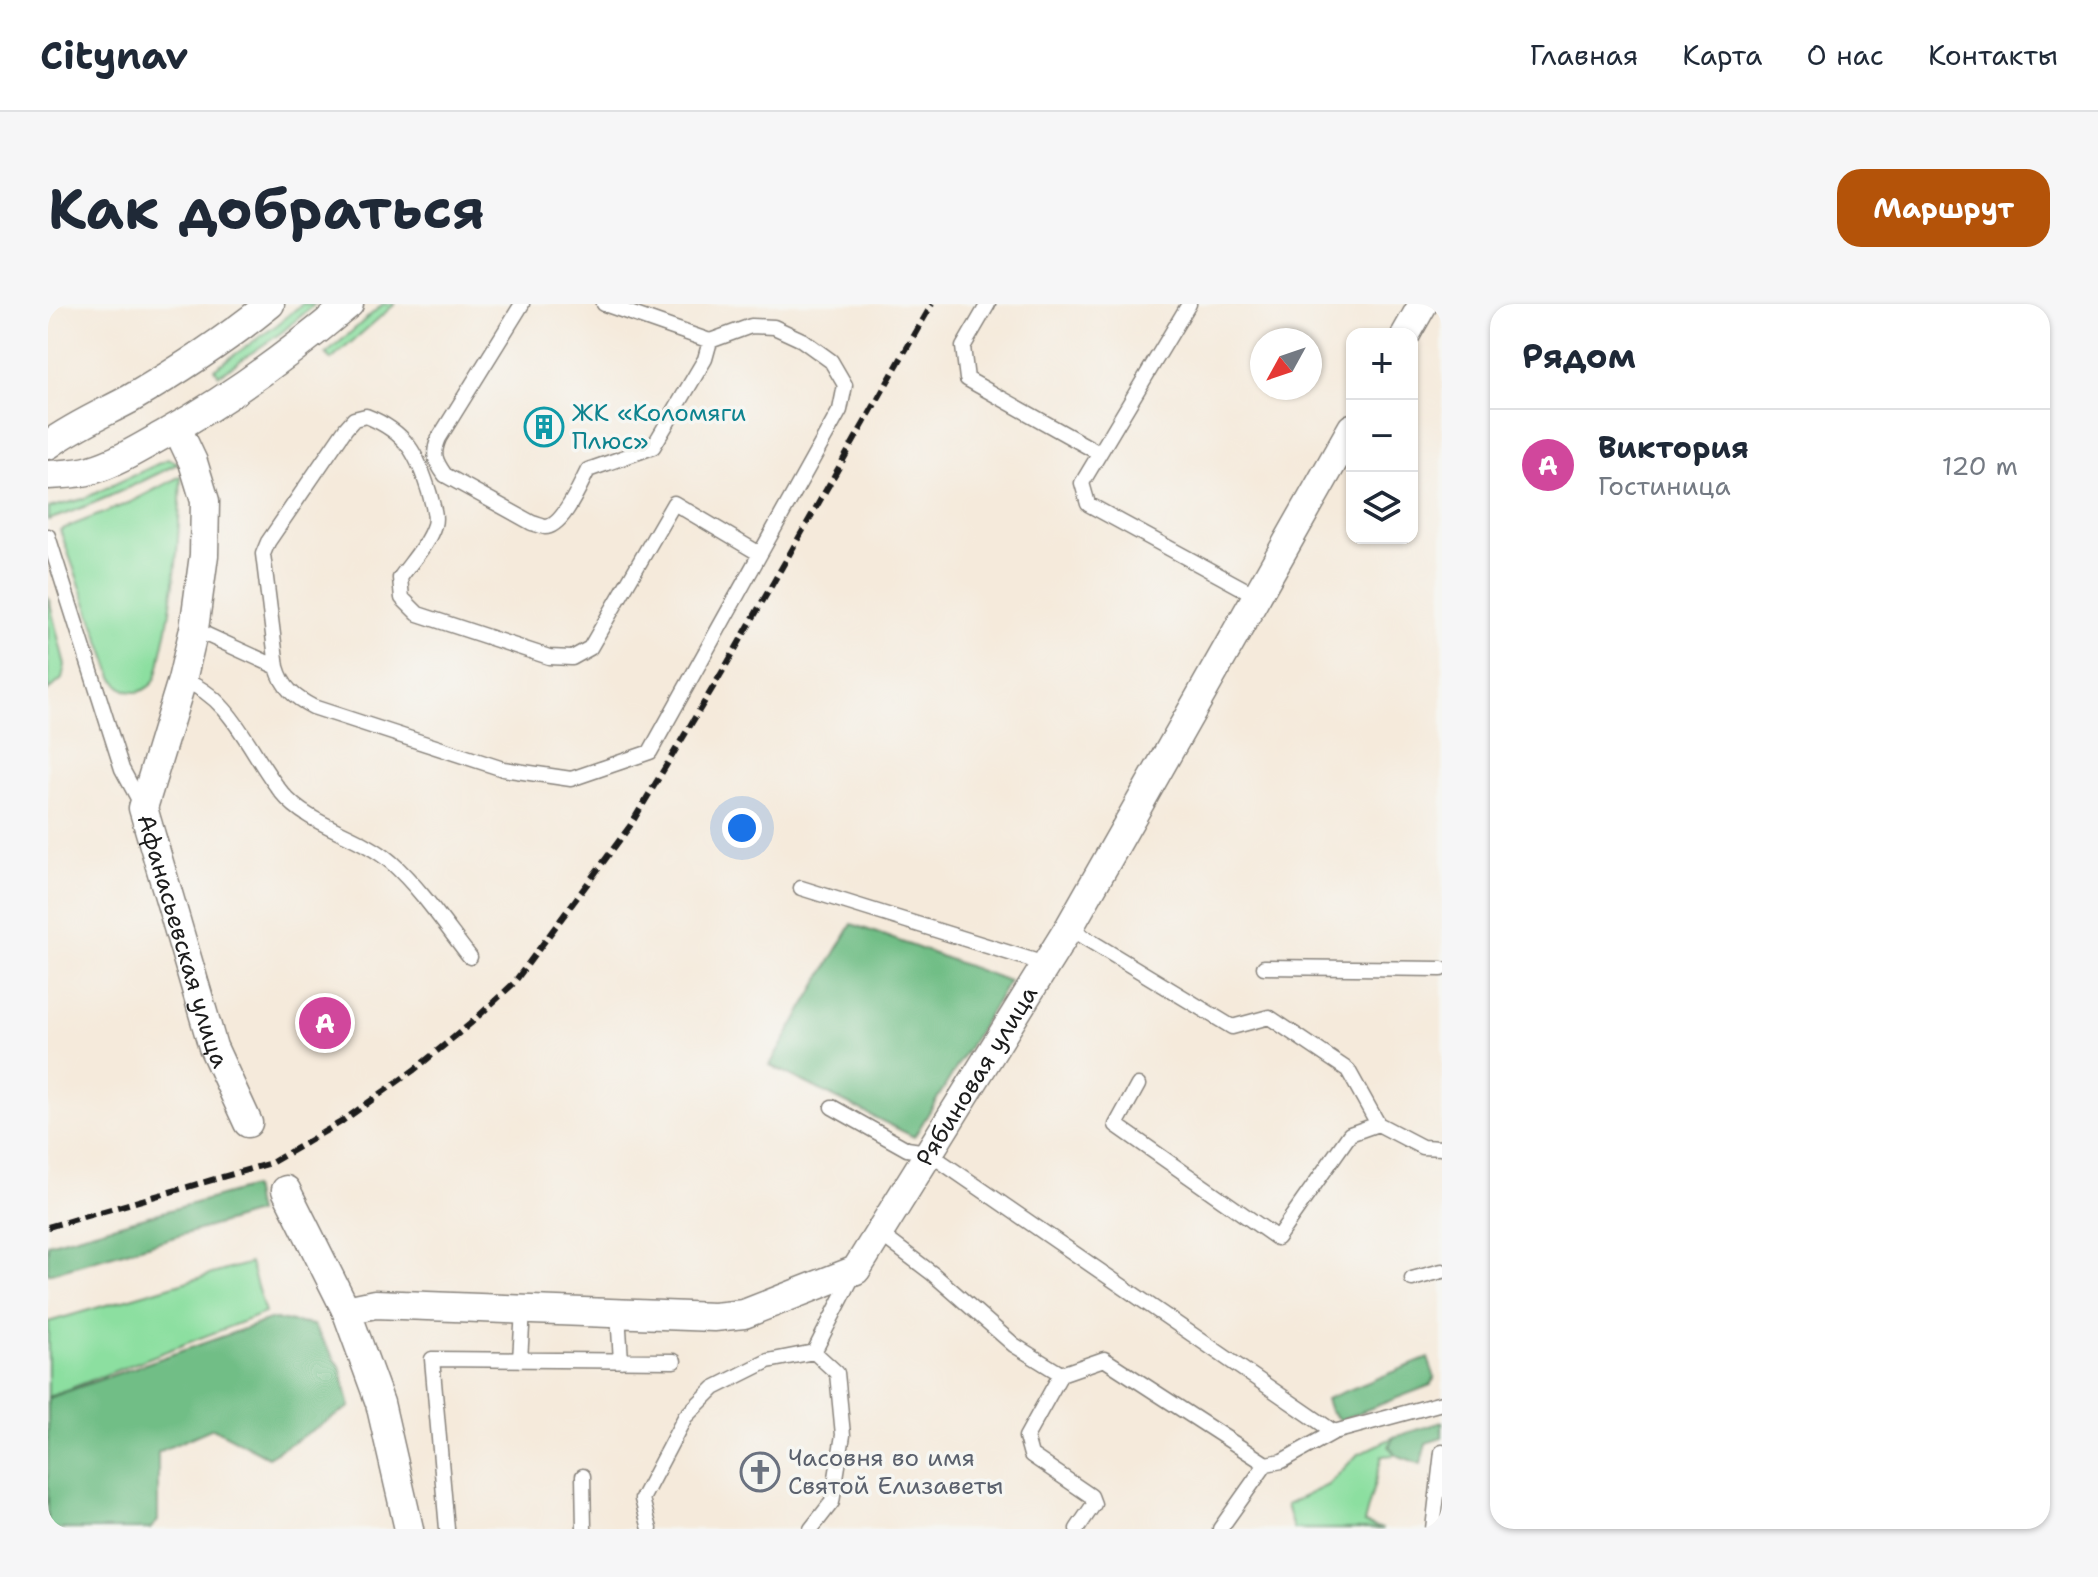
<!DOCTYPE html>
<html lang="ru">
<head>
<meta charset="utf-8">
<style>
  :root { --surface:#fff; --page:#f6f6f7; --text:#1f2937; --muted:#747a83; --line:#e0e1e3; --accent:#b45309 }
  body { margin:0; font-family:"Shantell Sans",sans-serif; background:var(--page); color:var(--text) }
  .controls { position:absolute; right:24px; top:24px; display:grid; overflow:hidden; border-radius:16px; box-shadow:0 2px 6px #0004 }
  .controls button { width:72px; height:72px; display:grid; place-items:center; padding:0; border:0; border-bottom:2px solid var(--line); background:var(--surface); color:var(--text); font:40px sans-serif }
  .compass { position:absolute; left:1202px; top:24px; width:72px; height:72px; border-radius:50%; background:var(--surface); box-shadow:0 2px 6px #0004; rotate:230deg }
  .you { position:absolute; left:694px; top:524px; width:28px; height:28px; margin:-20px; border:6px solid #fff; border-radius:50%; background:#1a73e8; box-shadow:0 0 0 12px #1a73e833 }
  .badge { display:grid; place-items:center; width:52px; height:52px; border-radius:50%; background:var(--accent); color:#fff; font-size:26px; font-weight:700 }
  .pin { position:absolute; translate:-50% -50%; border:4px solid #fff; box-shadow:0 2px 8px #0006 }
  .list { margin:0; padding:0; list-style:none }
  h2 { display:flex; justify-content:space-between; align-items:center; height:104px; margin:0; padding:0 32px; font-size:34px }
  h2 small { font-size:26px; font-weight:400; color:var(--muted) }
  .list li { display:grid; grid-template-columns:52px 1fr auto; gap:24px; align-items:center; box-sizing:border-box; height:112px; padding:0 32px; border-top:2px solid var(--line) }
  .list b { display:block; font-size:30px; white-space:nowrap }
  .list p { margin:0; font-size:26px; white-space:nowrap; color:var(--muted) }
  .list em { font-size:26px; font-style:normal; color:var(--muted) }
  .icon { flex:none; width:44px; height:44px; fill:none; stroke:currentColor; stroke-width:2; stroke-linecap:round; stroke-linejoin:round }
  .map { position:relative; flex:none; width:1394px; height:1225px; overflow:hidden; border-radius:24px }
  header { display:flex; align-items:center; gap:48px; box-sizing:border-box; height:112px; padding:0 40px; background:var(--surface); border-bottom:2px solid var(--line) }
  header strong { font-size:38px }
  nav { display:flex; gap:44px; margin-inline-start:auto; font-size:28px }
  .intro { display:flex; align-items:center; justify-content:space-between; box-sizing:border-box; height:192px; padding:0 48px }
  h1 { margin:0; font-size:56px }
  .button { padding:20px 36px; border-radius:24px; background:var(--accent); color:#fff; font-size:28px; font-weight:700 }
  main { display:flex; gap:48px; padding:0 48px }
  aside { flex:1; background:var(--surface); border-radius:24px; box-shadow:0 2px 6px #0004 }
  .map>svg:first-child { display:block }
</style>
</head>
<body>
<header>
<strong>Citynav</strong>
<nav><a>Главная</a><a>Карта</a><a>О нас</a><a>Контакты</a></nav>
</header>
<div class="intro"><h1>Как добраться</h1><a class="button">Маршрут</a></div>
<main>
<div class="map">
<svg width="1394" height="1225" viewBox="0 0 1394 1225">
  <rect width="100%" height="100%" fill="#f6f6f2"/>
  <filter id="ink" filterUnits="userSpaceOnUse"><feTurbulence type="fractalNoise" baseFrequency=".0125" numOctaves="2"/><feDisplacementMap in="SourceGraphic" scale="16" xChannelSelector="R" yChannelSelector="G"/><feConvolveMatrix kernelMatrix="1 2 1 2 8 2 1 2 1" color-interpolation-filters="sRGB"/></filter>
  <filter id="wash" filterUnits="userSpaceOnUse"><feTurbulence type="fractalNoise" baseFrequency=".006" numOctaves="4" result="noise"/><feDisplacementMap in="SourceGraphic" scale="32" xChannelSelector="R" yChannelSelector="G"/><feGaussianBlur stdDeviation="1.8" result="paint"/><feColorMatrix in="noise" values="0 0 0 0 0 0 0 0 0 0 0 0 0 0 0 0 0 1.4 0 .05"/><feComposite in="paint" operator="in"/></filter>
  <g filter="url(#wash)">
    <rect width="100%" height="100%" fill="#f5eadb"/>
    <!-- green -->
    <path fill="#8cdfa0" stroke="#547e5e" stroke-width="2" d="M254,0h13l-33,28 -63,43 -5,-6 63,-44z
      M335,0h12l-64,56 -5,-6z
      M120,155l11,4c-43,22 -85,42 -131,57v-12l35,-9z
      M133,172c-2,58 -5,115 -18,171 -3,11 -3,26 -10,36 -4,4 -10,8 -16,9 -11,1 -19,-6 -24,-15l-53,-147 71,-28z
      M0,292l17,69 -3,14 -14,12z
      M202,959l15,50 -217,84v-75z
      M1346,1133l-5,10 7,8 -14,1 -18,67 19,6h-90l-7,-24 42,-20 29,-30z"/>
    <!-- forest -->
    <path fill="#71be86" stroke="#466d51" stroke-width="2" d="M804,620l157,57 -95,156 -144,-72z
      M204,883l5,26 -209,61v-30z
      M224,1015l41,6 27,42 10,40 -82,50 -55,-29 -55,24v69l-8,8h-102v-131z
      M1380,1054l7,20 -4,7 -91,35 -10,-9 -4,-12z
      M1394,1118v16l-16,5 -5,21 -25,-9 -7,-9 5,-9z"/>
  </g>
  <g filter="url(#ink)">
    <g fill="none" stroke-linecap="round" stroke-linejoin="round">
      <defs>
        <path id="lane" d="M474,0l-83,134c-7,16 -4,23 6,37l87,48c1,0 12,4 13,4 18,0 35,-42 43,-57l65,-23 52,-88 5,-18
          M556,0l106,37 41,-15 23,1 28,13 29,21 14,24 -5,25 -190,342 -79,27 -68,-10 -190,-62c-19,-10 -30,-19 -36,-40l-14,-113 5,-12 78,-114 8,-9 12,-3c41,16 52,39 64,79 2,9 7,20 4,30 -6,19 -23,37 -34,53l2,20 16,16 131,43 23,1 18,-10 84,-145 86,51
          M940,0l-25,43 4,32 132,74
          M1141,0l-107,179 6,21 169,92
          M0,232l74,233 19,35
          M146,325l83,38
          M134,376c50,16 69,76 100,113 28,34 75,40 109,69 30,27 54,63 79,95
          M753,584l244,76
          M1022,622l12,10 150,91 37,-10 79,53 30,54
          M1216,663l178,2
          M1090,781l-22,40 161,113 73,-104 28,-10 44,23 20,1
          M784,803l75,42 20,3 407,280
          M831,929l54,41 81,71 47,29 43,-15 162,105
          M1364,975l30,-8
          M570,1009l3,48
          M472,1056l3,-50
          M1013,1070l-35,63 5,18 60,41 3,8 -17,25
          M535,1172l1,53
          M399,1225l-15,-170 242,2
          M602,1225l-8,-30 43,-82 29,-29 54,-27 46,-9 40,-78
          M763,1225l21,-27 11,-67 -6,-62 -23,-21
          M1172,1225l46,-65 16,-3 52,-29 108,-29
          M1385,1225l9,-77"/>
        <g id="street">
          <path d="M1358,30l17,-30"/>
          <path id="s1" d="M129,124l16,34 12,39 -1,54 -10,74 -12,51 -39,128 70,239 35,76"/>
          <path d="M0,141c26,-19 54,-31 82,-46 48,-28 97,-60 140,-95"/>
          <path d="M0,171c14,-1 30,-1 43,-5 25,-7 49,-22 72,-35 67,-37 127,-81 186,-131"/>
          <path d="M238,886l60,120 34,93 29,126"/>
          <path id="s2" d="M298,1006l29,-6 339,13 30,-3 112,-44 214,-344 282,-498"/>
        </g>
      </defs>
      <!-- lane casing -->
      <use href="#lane" stroke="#88837c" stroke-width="17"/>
      <!-- street casing -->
      <use href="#street" stroke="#88837c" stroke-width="31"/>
      <!-- lane -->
      <use href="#lane" stroke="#fff" stroke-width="14"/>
      <!-- street -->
      <use href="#street" stroke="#fff" stroke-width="28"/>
      <!-- rail -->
      <path stroke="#1c1c1c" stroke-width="6" stroke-dasharray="12 6" stroke-linecap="butt" d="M0,923l223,-64 70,-41 73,-52 56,-46 43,-40 117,-158 94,-157 208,-365"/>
    </g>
  </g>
  <!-- icons -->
  <defs>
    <symbol id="building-ring" viewBox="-11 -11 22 22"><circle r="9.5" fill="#f6f6f2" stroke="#0f9aa8" stroke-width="1.5"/><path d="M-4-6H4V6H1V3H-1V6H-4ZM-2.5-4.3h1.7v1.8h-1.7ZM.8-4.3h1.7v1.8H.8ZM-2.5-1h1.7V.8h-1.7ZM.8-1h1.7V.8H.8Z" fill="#0f9aa8"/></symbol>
    <symbol id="church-ring" viewBox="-11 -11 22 22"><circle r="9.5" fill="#f6f6f2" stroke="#6b7280" stroke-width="1.5"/><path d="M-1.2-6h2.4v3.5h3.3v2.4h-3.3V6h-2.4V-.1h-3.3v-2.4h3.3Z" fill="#6b7280"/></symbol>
  </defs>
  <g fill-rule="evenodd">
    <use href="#building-ring" x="474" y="101" width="44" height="44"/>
    <use href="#church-ring" x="690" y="1146" width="44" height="44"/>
  </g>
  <g text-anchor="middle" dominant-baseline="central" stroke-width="7" stroke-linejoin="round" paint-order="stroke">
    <!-- culture labels -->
    <g font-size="24" fill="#0d838f" stroke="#f6f6f2" text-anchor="start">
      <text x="524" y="109">ЖК «Коломяги<tspan x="524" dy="28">Плюс»</tspan></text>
    </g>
    <!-- street labels -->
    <g font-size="24" fill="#1c1c1c" stroke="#f6f6f2">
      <text stroke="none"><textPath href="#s1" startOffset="532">Афанасьевская улица</textPath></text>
      <text stroke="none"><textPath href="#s2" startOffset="748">Рябиновая улица</textPath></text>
    </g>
    <!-- worship labels -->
    <g font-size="24" fill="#5b616d" stroke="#f6f6f2" text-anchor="start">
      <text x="740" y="1154">Часовня во имя<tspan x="740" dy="28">Святой Елизаветы</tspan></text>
    </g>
  </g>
</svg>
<div class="controls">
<button>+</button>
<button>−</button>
<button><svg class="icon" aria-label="layers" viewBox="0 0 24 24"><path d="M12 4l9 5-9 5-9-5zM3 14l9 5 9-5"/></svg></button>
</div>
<svg class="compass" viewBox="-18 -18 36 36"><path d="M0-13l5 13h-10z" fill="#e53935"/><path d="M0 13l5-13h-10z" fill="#747a83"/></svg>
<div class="you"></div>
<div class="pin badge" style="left:277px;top:719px;background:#d1479c">A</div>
</div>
<aside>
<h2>Рядом<small></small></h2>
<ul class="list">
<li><span class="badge" style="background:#d1479c">A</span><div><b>Виктория</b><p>Гостиница</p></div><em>120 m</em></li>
</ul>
</aside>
</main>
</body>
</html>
